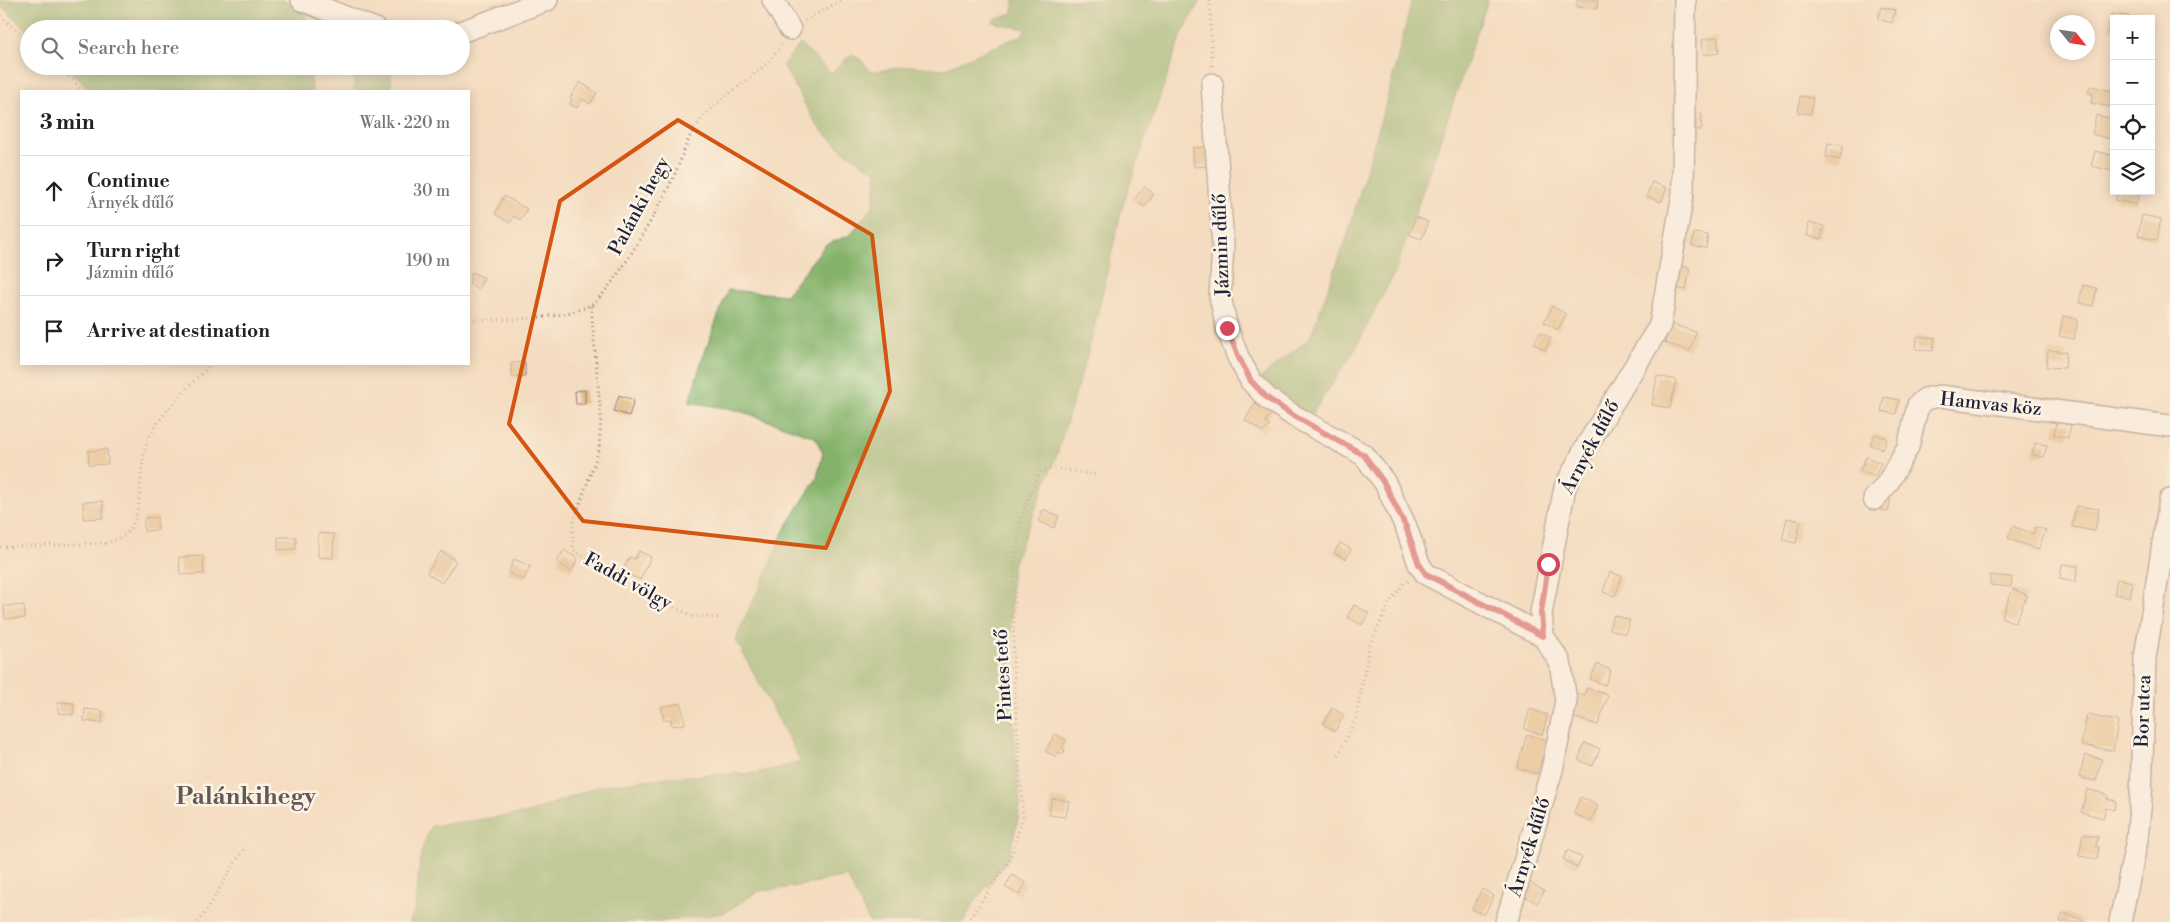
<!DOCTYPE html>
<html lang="en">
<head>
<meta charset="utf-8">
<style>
  :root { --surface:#fff; --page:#f6f6f6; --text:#222; --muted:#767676; --line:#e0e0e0 }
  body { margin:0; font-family:"Libre Bodoni",serif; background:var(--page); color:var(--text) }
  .controls { position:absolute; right:15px; top:15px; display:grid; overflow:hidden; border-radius:0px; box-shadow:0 2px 12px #0003 }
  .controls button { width:45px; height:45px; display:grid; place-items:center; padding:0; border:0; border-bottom:1px solid var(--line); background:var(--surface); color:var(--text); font:25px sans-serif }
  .compass { position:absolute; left:2050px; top:15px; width:45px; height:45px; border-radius:50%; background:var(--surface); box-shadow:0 2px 12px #0003; rotate:120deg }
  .stop { position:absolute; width:15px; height:15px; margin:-11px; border:4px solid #d1495b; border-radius:50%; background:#fff }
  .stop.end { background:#d1495b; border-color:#fff; box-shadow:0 1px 5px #0008 }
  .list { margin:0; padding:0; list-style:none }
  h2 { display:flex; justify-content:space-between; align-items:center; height:65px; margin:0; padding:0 20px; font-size:21px }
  h2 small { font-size:16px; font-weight:400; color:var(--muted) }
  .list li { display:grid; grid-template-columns:32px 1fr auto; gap:15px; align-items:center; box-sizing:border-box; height:70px; padding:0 20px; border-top:1px solid var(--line) }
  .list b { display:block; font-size:19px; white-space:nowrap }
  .list p { margin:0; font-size:16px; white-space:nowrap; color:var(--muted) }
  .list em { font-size:16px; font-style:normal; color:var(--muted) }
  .icon { flex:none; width:28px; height:28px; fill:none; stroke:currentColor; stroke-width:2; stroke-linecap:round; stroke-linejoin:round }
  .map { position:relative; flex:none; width:2170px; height:922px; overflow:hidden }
  .search { position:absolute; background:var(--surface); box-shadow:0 2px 12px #0003; left:20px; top:20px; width:450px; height:55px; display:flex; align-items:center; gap:12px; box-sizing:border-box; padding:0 18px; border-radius:28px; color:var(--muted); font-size:19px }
  .panel { position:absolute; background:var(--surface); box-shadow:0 2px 12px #0003; left:20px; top:90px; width:450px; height:275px; border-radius:0px }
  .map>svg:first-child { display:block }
</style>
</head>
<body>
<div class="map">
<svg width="2170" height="922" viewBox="0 0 2170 922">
  <rect width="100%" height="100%" fill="#fcf5e5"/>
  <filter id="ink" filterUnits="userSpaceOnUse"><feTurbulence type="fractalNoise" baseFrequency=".02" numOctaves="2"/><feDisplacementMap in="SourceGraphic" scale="10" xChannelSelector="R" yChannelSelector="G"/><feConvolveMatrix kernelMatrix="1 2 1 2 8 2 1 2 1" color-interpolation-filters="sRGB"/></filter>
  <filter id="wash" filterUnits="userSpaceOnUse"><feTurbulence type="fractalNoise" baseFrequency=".0096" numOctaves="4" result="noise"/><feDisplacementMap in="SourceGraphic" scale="20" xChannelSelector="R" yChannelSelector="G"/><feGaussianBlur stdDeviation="1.12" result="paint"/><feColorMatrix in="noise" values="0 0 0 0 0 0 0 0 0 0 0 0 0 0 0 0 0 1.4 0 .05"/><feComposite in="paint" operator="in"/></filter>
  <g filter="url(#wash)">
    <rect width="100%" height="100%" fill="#f4dcc0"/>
    <!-- forest -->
    <path fill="#85b26b" stroke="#546a53" d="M0,0h282l23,10 2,19h-278v3l-29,-27z
      M1014,0h186l-20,38 -57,166 -33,142 -34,111 -44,110 -2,113 10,126 -3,19 -9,33 -33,44 -12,20h-94l-22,-46 -60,12 -28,3 -35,22 -66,9h-249l6,-13 6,-57 10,-26 97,-13 71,-27 68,-9 89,-4 45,-11 -65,-122 10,-25 20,-41 17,-42 34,-54 6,-25 -8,-16 -78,-27 -48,-8 15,-48 24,-64 58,5 39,-50 25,-10 23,-29 4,-34 -31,-19 -29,-27 -34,-61 17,-21 31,29 21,-19 9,6 10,12 41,-6 31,3 79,-34 3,-6 -32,-7 1,-3 13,-3 6,-4z
      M1412,0h76l-93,272 -41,79 -42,63 -28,-12 -26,-22 52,-42 37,-101 42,-145z
      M65,66h245l2,25h-221z
      M355,66h37l-1,25h-37z"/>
    <g id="blocks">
      <!-- building -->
      <path fill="#e2ba84" d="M1577,0h21l-1,9 -20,-2z
        M1881,7l14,3 -3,13 -14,-4z
        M2111,14l18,2 -1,3h-14v11h-5z
        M1717,37l2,16 -15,2 -2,-15z
        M580,82l17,11 -7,11 -8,-5 -5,9 -7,-4 2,-4 -2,-2z
        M2090,86l23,5 -3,16 -19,-4 2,-9 -5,-1z
        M1800,96l13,2 -2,16 -13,-1z
        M1687,113l15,1 -1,16 -15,-1z
        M2096,115l18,4 -3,20 -19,-5z
        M1828,143l15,3 -3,14 -14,-3z
        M1208,147l1,19 -15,1 -1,-19z
        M2095,151l19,5 -2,15 -21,-5z
        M1652,182l15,6 -6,14 -15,-6z
        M1144,187l10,7 -10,13 -10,-7z
        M2118,191h22l-4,14 -20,-5z
        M504,196l23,13 -7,11 -6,-4 -4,7 -15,-9z
        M2142,215l19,4 -4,21 -19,-4z
        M1416,217l12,5 -6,17 -12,-4z
        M1809,223l15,3 -3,13 -14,-3z
        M1694,233l14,2 -2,13 -14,-2z
        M1674,265l16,3 -4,22 -16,-3z
        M472,272l12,6 -6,11 -9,-5z
        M2083,285l14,3 -4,18 -14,-3z
        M1552,306l14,8 -8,16 -14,-8z
        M2063,316l15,3 -4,20 -15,-3z
        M1671,324l25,8 -6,19 -25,-8z
        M1540,332l11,6 -6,12 -11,-6z
        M1917,336l18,2 -2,13 -17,-2z
        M2048,350l18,2 -1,16 -19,-1z
        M525,362v14l-13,1 -1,-14z
        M1657,376l19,4 -6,28 -18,-3z
        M585,390v14h-9l-1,-13z
        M619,395l15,5 -5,16 -15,-5z
        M1884,397l15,3 -3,14 -15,-3z
        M1257,400l15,11 -7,11 5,4 -7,6 -18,-12z
        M2056,422l15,3 -3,13 -14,-3z
        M1874,434l13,4 -4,11 -13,-4z
        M2035,443l12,2 -3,12 -12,-2z
        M107,449l1,15 -19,1 -1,-14z
        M1866,457l15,6 -6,14 -15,-6z
        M1878,498l13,2 -3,11 -12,-2z
        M103,501v17l-20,1v-17z
        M2076,506l23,3 -4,22 -23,-4z
        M1043,509l16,7 -5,12 -16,-7z
        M157,517l1,13 -14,1v-13z
        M1787,518l14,3 -5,22 -14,-3z
        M2013,526l20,8 3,-7 10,3 -8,20 -30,-12z
        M318,533l16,1 -1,24 -15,-1z
        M278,537h18v12l-18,1z
        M1340,543l11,6 -5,10 -12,-6z
        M564,550l14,9 -7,12 -14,-9z
        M441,551l15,10 -14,22 -15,-10z
        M639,551l12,6 -11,23 -18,-9 8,-14 5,2z
        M203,556l1,18 -24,1 -1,-18z
        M514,559l16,7 -6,14 -16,-7z
        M2062,564l16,2 -3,16 -15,-3z
        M1610,572l12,4 -7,20 -12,-4z
        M1990,575l22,2 -1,10 -21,-2z
        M2117,579l16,3 -3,15 -16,-3z
        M2013,589l14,6 -12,28 -14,-6z
        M24,605l1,13 -20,1 -1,-13z
        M1354,605l15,8 -7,12 -15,-8z
        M1614,615l16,5 -5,14 -16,-5z
        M1597,664l14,6 -6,15 -15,-6z
        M1587,688l21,7 -10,30 -28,-9 7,-22 7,2z
        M58,702l16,1 -1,12 -15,-2z
        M681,703l4,21 -13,2 -1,-7 -7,1 -3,-13z
        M1332,708l12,7 -9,16 -12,-7z
        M85,709l18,2 -1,12 -18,-2z
        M1530,709l18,6 -6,20 -18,-6z
        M2087,715l31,6 -5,30 -32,-6z
        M1055,734l11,6 -4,8 3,2 -2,4 -4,-2 -3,5 -11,-6z
        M1527,734l20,6 -10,34 -20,-6z
        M1585,743l15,6 -7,17 -15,-6z
        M2085,755l17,4 -6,22 -17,-4z
        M2087,789l21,6 -1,4 9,2 -2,9 -8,-2 -3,10 -22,-6z
        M1581,797l17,9 -7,16 -18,-9z
        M1052,798l17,3 -3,16 -17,-2z
        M2083,834l15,3 -2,9 3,1 -2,12 -18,-3z
        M1568,850l14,8 -5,10 -14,-9z
        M1012,875l14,8 -7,12 -14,-8z
        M1526,880l18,11 -7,12 -19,-11z
        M1482,889l12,7 -10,19 -12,-6z
        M2063,913l24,9h-27z"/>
    </g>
  </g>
  <g filter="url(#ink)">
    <use href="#blocks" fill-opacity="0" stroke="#8b7f7e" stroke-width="1"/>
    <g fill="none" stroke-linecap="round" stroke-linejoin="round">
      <defs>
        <path id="minor" d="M302,0l73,29
          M773,0l17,29
          M461,32l86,-32
          M1212,84l11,162 -3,50 7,32 11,29 13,24 16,17 27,18 70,39 21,28 21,44 13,37 7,10 117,62
          M1874,499l13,-15 21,-37 10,-42 7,-6 15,-3 230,30
          M1506,922l46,-152 14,-69 -6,-39 -17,-26 -2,-23 24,-126 22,-42 73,-120 23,-131 2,-194
          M2120,922l17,-82 4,-41 4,-141 25,-158"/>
      </defs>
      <!-- minor casing -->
      <use href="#minor" stroke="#8b7f7e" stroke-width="24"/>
      <!-- path -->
      <path stroke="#8b7f7e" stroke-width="3" stroke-dasharray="1 4" stroke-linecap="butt" d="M1210,0l2,67
        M0,16l29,25
        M805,21l36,-21
        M58,66l25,25
        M591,306l10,111 -2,33 -26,73v27l51,32 68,34 30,2
        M469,320c34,0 88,0 120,-14 20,-8 73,-103 83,-126 9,-18 13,-38 25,-55 22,-31 68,-51 85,-81
        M0,547l106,-4c9,-3 17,-5 23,-13 17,-21 7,-69 22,-96 15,-27 39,-49 60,-70
        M1338,755l18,-37 13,-71 21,-45 14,-18 5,-3
        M197,922l9,-11 38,-63
        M967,922l43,-62 13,-44 -10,-151 2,-101 6,-46 7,-20 13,-27 13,-3 42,7"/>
      <!-- minor -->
      <use href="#minor" stroke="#fff" stroke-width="21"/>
    </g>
  </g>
  <g fill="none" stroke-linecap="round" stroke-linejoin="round" filter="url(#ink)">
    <!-- route -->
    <path stroke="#d1495b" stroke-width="6" d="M1227,328l11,28 13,25 16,17 27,18 70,39 20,28 22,44 13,37 7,10 117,62 -2,-23 7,-49"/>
  </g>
  <!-- marked area -->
  <path d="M0 0H2170V922H0ZM678,120l194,115 18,156 -64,157 -243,-27 -74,-97 51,-223z" fill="#f4dcc0" fill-opacity=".55" fill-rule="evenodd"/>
  <path fill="none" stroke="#d45411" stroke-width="4" stroke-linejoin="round" d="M678,120l194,115 18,156 -64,157 -243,-27 -74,-97 51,-223z"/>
  <g text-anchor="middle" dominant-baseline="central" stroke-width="5" stroke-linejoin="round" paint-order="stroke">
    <!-- street labels -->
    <g font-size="19" fill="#22223b" stroke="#fcf5e5">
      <text transform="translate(639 206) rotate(-62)">Palánki hegy</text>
      <text transform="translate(1221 245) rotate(-92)">Jázmin dűlő</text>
      <text transform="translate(1991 404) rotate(6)">Hamvas köz</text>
      <text transform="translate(1590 447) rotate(-62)">Árnyék dűlő</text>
      <text transform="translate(628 581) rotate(29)">Faddi völgy</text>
      <text transform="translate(1003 675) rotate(-93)">Pintes tető</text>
      <text transform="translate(2143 711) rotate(-88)">Bor utca</text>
      <text transform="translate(1529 847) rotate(-73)">Árnyék dűlő</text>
    </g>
    <!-- district labels -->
    <g font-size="24" font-weight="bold" fill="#655755" stroke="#fcf5e5">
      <text x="246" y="797">Palánkihegy</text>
    </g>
  </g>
</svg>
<div class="controls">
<button>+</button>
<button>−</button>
<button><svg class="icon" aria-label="locate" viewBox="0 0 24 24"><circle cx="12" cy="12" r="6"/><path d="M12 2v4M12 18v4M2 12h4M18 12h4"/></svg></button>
<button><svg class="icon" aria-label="layers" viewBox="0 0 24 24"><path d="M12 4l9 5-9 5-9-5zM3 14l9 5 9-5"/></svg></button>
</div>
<svg class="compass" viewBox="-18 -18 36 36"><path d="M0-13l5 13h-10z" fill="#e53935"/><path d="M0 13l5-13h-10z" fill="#767676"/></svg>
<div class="stop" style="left:1548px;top:564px"></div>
<div class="stop end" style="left:1227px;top:328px"></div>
<div class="search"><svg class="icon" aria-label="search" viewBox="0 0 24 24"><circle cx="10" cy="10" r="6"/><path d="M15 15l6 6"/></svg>Search here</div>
<section class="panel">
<h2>3 min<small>Walk · 220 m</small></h2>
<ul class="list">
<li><svg class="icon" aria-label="ahead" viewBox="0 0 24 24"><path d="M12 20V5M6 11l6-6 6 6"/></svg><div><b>Continue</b><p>Árnyék dűlő</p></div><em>30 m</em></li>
<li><svg class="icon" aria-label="right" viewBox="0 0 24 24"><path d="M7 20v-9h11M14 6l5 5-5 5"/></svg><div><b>Turn right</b><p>Jázmin dűlő</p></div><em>190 m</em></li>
<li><svg class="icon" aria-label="arrive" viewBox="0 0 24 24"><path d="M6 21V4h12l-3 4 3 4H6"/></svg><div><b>Arrive at destination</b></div></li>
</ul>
</section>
</div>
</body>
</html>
